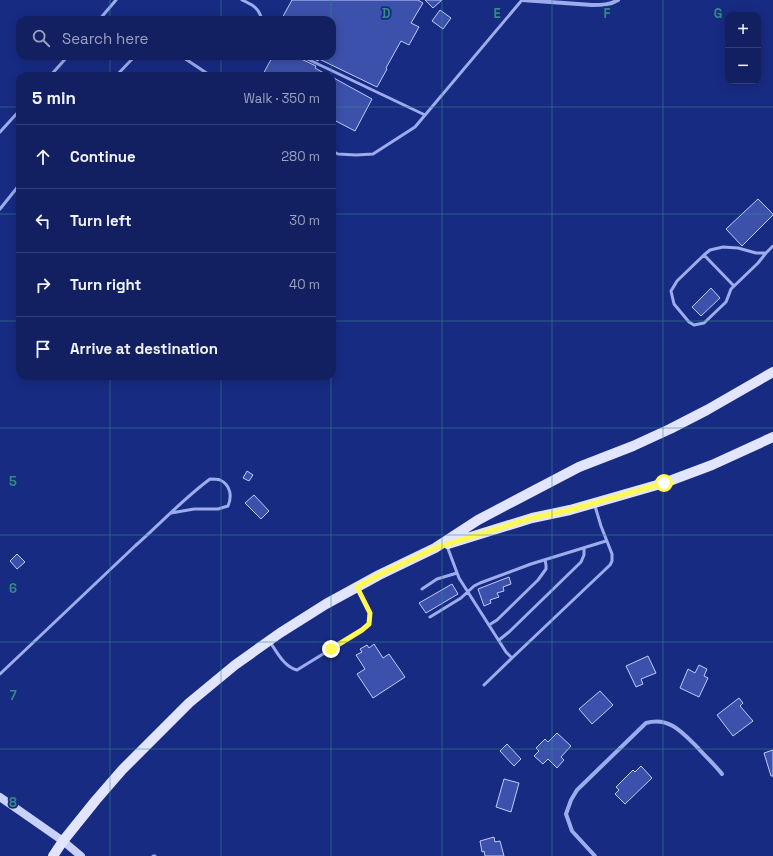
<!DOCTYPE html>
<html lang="en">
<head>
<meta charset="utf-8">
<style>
  :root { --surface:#122062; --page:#1f2d6b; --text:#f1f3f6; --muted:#9ca3be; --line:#313e77 }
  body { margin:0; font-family:"Space Grotesk",sans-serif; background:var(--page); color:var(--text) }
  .controls { position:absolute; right:12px; top:12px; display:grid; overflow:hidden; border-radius:8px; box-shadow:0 2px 10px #0003 }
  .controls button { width:36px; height:36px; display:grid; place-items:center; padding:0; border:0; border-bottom:1px solid var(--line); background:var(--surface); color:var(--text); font:20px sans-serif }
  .stop { position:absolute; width:12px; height:12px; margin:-9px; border:3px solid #fff957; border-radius:50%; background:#fff }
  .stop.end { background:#fff957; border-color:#fff; box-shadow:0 1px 4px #0008 }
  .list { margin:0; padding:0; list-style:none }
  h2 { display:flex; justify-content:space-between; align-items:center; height:52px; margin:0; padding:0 16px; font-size:17px }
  h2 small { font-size:13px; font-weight:400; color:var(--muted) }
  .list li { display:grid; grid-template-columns:26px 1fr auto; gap:12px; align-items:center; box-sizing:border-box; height:64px; padding:0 16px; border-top:1px solid var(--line) }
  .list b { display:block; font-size:15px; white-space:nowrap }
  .list em { font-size:13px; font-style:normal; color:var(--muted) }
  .icon { flex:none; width:22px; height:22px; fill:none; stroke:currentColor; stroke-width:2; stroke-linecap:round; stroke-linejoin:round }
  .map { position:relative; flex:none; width:773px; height:856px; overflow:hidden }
  .search { position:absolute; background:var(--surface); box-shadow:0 2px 10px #0003; left:16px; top:16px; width:320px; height:44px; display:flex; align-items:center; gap:10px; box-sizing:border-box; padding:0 14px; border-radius:12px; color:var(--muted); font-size:15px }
  .panel { position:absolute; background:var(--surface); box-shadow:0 2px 10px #0003; left:16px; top:72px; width:320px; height:308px; border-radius:12px }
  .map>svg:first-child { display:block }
</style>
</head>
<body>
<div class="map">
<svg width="773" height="856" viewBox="0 0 773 856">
  <rect width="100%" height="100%" fill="#182b83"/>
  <!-- building -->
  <path fill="#3c51ab" stroke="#c1ccf9" d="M292,0h126l5,3 -12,20 8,4 -10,18 -8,-4 -15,27 1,1 -10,18 -58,-28 -1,2 -10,-5h24v-36h-51z
    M425,0h17l-9,8z
    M440,10l11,8 -8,11 -11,-8z
    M273,56h25l1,2 17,8 -1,2 14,8h-67z
    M332,77l40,22 -17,32 -23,-12z
    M758,199l15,15v1l-31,31 -16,-17z
    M711,288l9,10 -19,18 -9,-9z
    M247,471l6,4 -4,6 -6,-3z
    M254,495l15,16 -8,8 -16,-16z
    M17,554l8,8 -8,7 -7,-8z
    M509,577l2,7 -8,3 1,4 -7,2 2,4 -9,3 1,3 -7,3 -6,-17z
    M452,584l6,10 -32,19 -7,-10z
    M374,644l9,14 6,-4 16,23 -32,21 -16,-24 8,-5 -9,-14 6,-3 -2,-3 7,-4 2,3z
    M648,656l8,17 -15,6 2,5 -7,3 -10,-21z
    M699,665l8,4 -3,7 4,2 -9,19 -19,-9 8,-19 7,4z
    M600,691l13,14 -21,19 -13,-15z
    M739,698l4,5 -3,3 13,15 -20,15 -16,-21z
    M557,733l14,13 -10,11 3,3 -7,8 -9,-9 -5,5 -9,-8 5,-5 -3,-3 9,-9 3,3z
    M507,744l14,15 -7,7 -14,-15z
    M773,750v26h-2l-7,-23z
    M641,766l11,12 -27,26 -10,-10 4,-4 -3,-3 17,-17 2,2z
    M504,779l15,4 -8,29 -15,-5z
    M494,837l1,5 5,-1 4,15h-19l-1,-5 -2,1 -2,-11z"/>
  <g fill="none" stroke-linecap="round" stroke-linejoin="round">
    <!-- lane -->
    <path stroke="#9cacec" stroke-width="3" d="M242,0c11,5 17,8 20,20
      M99,20l17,-20
      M181,56l30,20
      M301,56l124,59
      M50,76l18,-20
      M116,76l19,-20
      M0,132l20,-22
      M332,151l6,3 18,1 17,-1 42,-27 107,-127
      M0,209l20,-25
      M766,253h-10l-18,-5 -15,-1 -13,3 -6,5 -27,26 -6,10 3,13 15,18 5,3 10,-2 22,-21 5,-13 27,-26 8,-10 7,-7
      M704,255l30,31
      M447,546l12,32 47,74 6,6 -28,27
      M422,589l15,-10 20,-6
      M430,617l31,-19 13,-12 6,-3 51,-19 75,-23
      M489,625l8,-5 41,-40 8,-11v-4l-1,-5
      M499,640l10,-8 72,-70 3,-7v-7
      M270,642c7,10 14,25 27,28l65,-40 7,-6 1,-11 -12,-25
      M512,658l98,-93 2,-4v-7l-11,-28 -6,-20
      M0,674c45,-43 90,-85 135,-128 25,-22 48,-47 75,-67 3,0 7,0 10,1 11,5 12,17 8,26l-10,3h-24l-23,4
      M153,856h2"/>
    <!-- street -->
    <path stroke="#9cacec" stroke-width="4" d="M522,0l70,5c9,0 18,0 26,-5
      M595,856l-23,-25 -6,-17 5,-14 6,-10 69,-67c23,-7 37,10 52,25 8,9 17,17 24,26"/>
    <!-- secondary -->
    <path stroke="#c8d1f9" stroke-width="8" d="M0,797l63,44 18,15"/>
    <!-- primary -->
    <path stroke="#e1e5ff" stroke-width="10" d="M448,544l84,-26 38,-8 94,-27 48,-18 61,-28
      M53,856l10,-15 33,-41 26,-30 67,-67 46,-38 45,-32 46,-29 53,-29 56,-27 43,-28 38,-20 63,-33 54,-21 37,-17 37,-19 66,-38"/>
  </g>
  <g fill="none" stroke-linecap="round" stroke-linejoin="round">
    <!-- route -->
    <path stroke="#fff957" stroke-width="5" d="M331,649l31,-19 7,-6 1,-11 -13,-26 22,-12 56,-27 97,-30 38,-8 94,-27"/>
  </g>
  <!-- grid -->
  <path fill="none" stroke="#338b84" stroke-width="1" stroke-opacity="0.55" d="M110,0v20M221,0v20M331,0v20M442,0v856M552,0v856M663,0v856M110,56v20M221,56v20M331,56v20M0,107h20M332,107h441M0,214h20M332,214h441M0,321h20M332,321h441M110,376v480M221,376v480M331,376v480M0,428h773M0,535h773M0,642h773M0,749h773"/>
  <g font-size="13" text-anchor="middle" font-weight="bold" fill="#338b84" stroke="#182b83" stroke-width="3.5" stroke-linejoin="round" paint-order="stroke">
    <text x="386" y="18">D</text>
    <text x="497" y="18">E</text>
    <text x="607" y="18">F</text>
    <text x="718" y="18">G</text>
    <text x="13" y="486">5</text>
    <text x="13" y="593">6</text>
    <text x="13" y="700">7</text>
    <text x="13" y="807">8</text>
  </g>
</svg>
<div class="controls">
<button>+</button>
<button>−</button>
</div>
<div class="stop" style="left:664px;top:483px"></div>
<div class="stop end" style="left:331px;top:649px"></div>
<div class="search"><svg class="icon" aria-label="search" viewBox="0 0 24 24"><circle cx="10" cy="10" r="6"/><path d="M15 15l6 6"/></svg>Search here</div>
<section class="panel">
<h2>5 min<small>Walk · 350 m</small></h2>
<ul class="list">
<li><svg class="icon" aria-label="ahead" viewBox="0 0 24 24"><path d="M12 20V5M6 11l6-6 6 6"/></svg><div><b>Continue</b></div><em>280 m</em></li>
<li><svg class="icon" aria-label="left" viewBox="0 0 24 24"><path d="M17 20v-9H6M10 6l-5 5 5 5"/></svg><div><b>Turn left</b></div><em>30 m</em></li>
<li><svg class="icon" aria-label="right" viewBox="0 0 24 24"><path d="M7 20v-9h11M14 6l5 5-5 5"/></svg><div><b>Turn right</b></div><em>40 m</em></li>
<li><svg class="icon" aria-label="arrive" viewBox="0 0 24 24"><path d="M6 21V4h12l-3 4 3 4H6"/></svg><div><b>Arrive at destination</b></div></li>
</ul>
</section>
</div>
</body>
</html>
